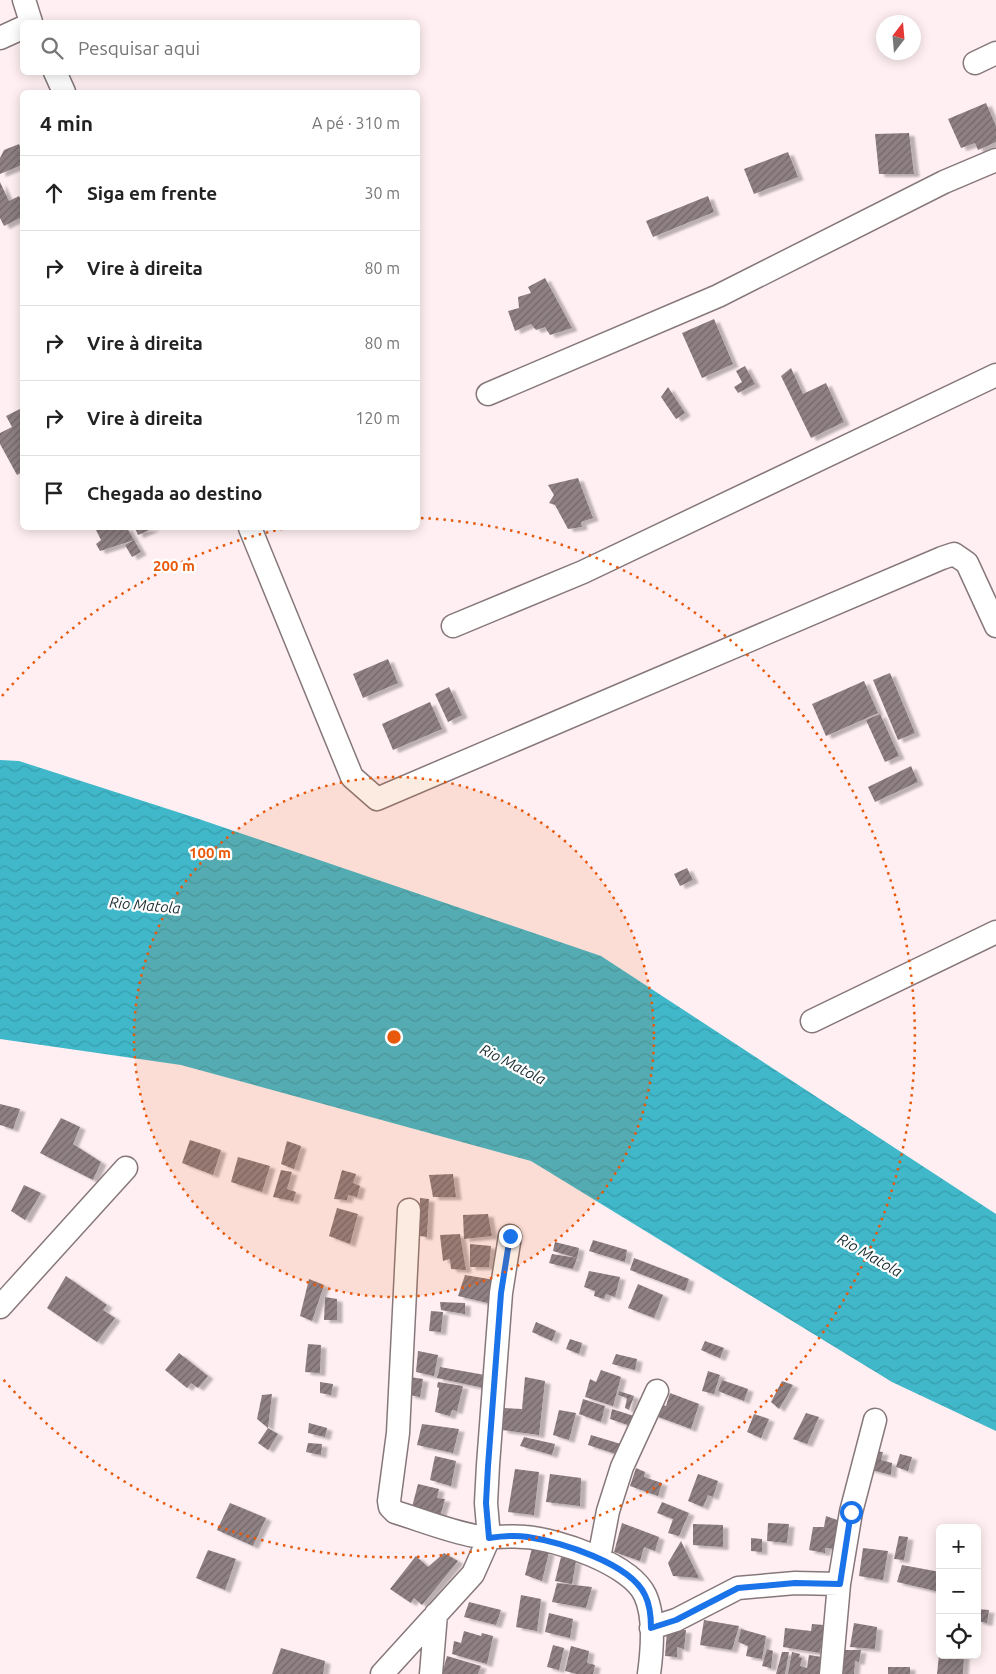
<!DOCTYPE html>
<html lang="pt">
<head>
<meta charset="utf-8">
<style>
  :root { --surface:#fff; --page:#f2f2f2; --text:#222; --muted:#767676; --line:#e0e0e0 }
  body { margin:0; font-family:Ubuntu,sans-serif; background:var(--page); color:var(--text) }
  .controls { position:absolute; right:15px; bottom:15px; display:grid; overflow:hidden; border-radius:8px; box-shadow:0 2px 12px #0003 }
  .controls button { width:45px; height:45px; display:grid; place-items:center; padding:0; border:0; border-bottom:1px solid var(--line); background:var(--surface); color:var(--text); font:25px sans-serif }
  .compass { position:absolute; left:876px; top:15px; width:45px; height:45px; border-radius:50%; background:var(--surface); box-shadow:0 2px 12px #0003; rotate:16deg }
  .stop { position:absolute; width:15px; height:15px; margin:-11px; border:4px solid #1a73e8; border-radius:50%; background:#fff }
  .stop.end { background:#1a73e8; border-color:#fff; box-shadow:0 1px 5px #0008 }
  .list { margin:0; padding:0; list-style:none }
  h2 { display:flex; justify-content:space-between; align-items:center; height:65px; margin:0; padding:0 20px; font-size:21px }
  h2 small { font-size:16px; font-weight:400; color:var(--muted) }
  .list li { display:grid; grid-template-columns:32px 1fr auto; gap:15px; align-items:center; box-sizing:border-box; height:75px; padding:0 20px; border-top:1px solid var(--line) }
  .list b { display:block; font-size:19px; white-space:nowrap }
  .list em { font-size:16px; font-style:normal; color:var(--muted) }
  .icon { flex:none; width:28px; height:28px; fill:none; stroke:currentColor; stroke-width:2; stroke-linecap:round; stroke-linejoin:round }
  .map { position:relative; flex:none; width:996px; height:1674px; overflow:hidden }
  .search { position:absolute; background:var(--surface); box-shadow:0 2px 12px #0003; left:20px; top:20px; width:400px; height:55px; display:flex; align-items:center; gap:12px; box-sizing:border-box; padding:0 18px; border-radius:8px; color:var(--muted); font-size:19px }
  .panel { position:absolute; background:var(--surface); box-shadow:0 2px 12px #0003; left:20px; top:90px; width:400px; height:440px; border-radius:8px }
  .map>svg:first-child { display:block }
</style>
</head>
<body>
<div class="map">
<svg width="996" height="1674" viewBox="0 0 996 1674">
  <defs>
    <pattern id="water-waves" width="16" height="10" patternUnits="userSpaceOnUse" patternTransform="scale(1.25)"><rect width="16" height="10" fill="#40b8ca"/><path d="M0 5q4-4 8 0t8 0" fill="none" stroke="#379dac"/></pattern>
    <pattern id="building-hatch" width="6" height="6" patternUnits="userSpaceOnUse" patternTransform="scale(1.25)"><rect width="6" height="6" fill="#8e8083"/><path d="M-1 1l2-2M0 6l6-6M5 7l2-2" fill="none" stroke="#73676a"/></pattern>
    <filter id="shadow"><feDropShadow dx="5.5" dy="3" stdDeviation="1" flood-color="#0004"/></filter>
  </defs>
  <rect width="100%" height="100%" fill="#ffeff2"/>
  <!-- water -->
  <path fill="url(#water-waves)" d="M0,760l19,1 177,57 405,138 395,258v217l-104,-49 -361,-221 -350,-96 -181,-26z"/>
  <!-- building -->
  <path fill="url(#building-hatch)" filter="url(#shadow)" d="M986,103l10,23v16l-18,8 -3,-7 -14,5 -13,-29z
    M909,133l5,41h-35l-4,-40z
    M19,144l3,8v13l-22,9v-16l4,-8z
    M788,152l10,25 -44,17 -10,-25z
    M0,182l9,19 10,-5 3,6v15l-18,9 -4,-8z
    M708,196l6,16 -61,25 -7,-16z
    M545,278l27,50 -22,7 -5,-8 -9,3 -5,-6 -16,7 -7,-20 11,-3 -1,-11 13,-4 -3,-6z
    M714,319l19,45 -31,14 -20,-45z
    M745,366l10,18 -17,9 -4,-6 8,-5 -6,-11z
    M791,368l12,26 23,-11 18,39 -33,16 -30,-62z
    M668,387l17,26 -9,6 -15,-22z
    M22,408v64l-5,3 -17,-31v-11l12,-6 -6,-11z
    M578,478l15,40 -12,4 1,5 -14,2 -13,-24 -6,-2 5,-8 -6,-10z
    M95,528h32l7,12 -34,11 -4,-7 5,-4z
    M135,528h19l-16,7z
    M134,540l7,12 -9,5 -7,-12z
    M388,659l10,24 -35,15 -10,-24z
    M890,673l25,60 -17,7 -25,-60z
    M864,681l14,32 -52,23 -14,-32z
    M449,687l13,28 -14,7 -13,-28z
    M430,702l12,27 -49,21 -11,-26z
    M880,714l19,42 -14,6 -19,-42z
    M911,766l7,16 -43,20 -7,-15z
    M687,868l6,12 -13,6 -6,-12z
    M0,1104l20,5 -7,20 -13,-4z
    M61,1118l19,9 -7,17 28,18 -8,18 -53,-27z
    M190,1140l31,10 -8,25 -31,-12z
    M287,1141l14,5 -7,23 -13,-5z
    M238,1157l32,9 -8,26 -31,-10z
    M281,1170l11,2 -5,17 9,3 -3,9 -20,-4z
    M342,1170l14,4 -3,9 7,3 -3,11 -9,-2 -1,5 -13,-1z
    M453,1174l3,23h-23l-4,-22z
    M24,1185l17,8 -16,27 -14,-9z
    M420,1198l9,1 -2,38 -7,-1z
    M337,1208l21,6 -8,30 -21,-8z
    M488,1214l4,22 -28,3 -1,-24z
    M460,1234l6,36 -15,-1 -1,-10 -7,2 -3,-26z
    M593,1240l34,10 -2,12 -36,-11z
    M555,1242l24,6 -2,10 -4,11 -24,-6 3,-9 25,4 -24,-7z
    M470,1244l21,2 -2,21h-19z
    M634,1258l55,21 -4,12 -55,-21z
    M589,1271l31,6 -5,20 -9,-3 -2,5 -10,-3 1,-5 -11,-4z
    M465,1275l30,5 -3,24 -34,-8z
    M66,1276l41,29 -4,5 12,8 -18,24 -50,-34z
    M309,1279l15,6 -12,36 -12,-5z
    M638,1284l25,11 -9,23 -26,-10z
    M325,1297l12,2v21h-13z
    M440,1302l25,1v11l-24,-4z
    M431,1311l12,1 -2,20 -12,-1z
    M536,1322l20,9 -4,10 -20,-9z
    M570,1339l12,4 -3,11 -13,-5z
    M705,1341l19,7 -4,10 -19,-8z
    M308,1344l13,1 -1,28 -15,-1z
    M418,1351l20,4 -4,21 -18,-4z
    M179,1353l29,23 -10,12 -7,-5 -4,5 -22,-18z
    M616,1354l21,5 -2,11 -23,-6z
    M440,1367l45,8 -1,13 -47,-10z
    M601,1370l20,7 -8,29 -28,-9 5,-18 6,3z
    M708,1371l12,4 -6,19 -12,-3z
    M410,1377l13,2 -3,18 -11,-2z
    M525,1377l20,4 -6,54 -37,-5 1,-22 19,1z
    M722,1380l26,9 -4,12 -26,-10z
    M782,1381l11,4 -14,24 -8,-7z
    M320,1382l13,2 -2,11 -11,-2z
    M438,1382l25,4 -6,25 -5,-1 -2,6 -15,-4 4,-24 -2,-1z
    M619,1391l15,5 -5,14 -4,-2 2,-10 -9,-3z
    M670,1393l29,11 -8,25 -38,-14 4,-12 9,3z
    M272,1394l-4,34 -11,-9 5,-24z
    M583,1399l22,7 -4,16 -22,-8z
    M612,1409l22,7 -3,10 -21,-7z
    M559,1410l17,3 -7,27 -16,-5z
    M806,1413l13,4 -12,27 -14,-5z
    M754,1414l15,5 -8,19 -14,-6z
    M309,1423l18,5 -2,9 -17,-4z
    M422,1424l37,5 -6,24 -36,-8z
    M268,1428l10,6 -10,16 -10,-7z
    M591,1435l33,10 -2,11 -34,-11z
    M524,1437l31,7 -3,11 -32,-9z
    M308,1443l14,1 -1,11 -15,-3z
    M873,1451l10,1 -2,8 11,3 -1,12 -23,-6z
    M900,1454l12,3 -4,14 -12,-4z
    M435,1456l21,5 -5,25 -21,-6z
    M636,1468l9,4 -1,5 18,6 -4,13 -28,-10z
    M515,1469l24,3 -5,43 -26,-3z
    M550,1474l31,4 -1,28 -34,-4z
    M698,1474l20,7 -5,16 -5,-2 -5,12 -15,-6z
    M418,1484l21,5 -2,9 8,1 -6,21 -28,-9z
    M662,1502l27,11 -10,23 -11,-3 5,-14 -16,-6z
    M230,1503l36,15 -13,28 -36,-16z
    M826,1516l14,5 -4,28 -11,-1v5l-16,-3 4,-23h11z
    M622,1523l37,14 -4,14 -11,-4 -4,14 -26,-9z
    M768,1523l21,1 -2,19 -20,-2z
    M693,1524l30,1v22l-30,-2z
    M899,1536l9,1 -4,23 -10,-1z
    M751,1538l11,1v13l-11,-1z
    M681,1541l18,37 -26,-2 -5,-13z
    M532,1548l17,4 -7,29 -17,-6z
    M863,1548l25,3 -5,29 -24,-4z
    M208,1550l28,9 -11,31 -29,-12z
    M444,1553l14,8 -36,44 -8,-7 -3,5 -21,-14 26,-33 12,11z
    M561,1557l15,4 -4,23 -17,-3z
    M902,1565l38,7v20l-43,-10z
    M557,1583l35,4 -6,21 -34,-6z
    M521,1595l20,4 -4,32 -21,-4z
    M469,1602l32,8 -5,15 -32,-8z
    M977,1609l12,1 -2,13 -10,-2z
    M549,1613l24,6 -3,19 -25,-6z
    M704,1620l35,6 -7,24 -32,-5z
    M854,1623l23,4 -2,22 -25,-2z
    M812,1624l12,1 -4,28 -37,-6 2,-19 26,3z
    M741,1629l25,7 -4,23 -16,-3 2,-10 -10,-4z
    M667,1630h19l-2,19 -7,-2v10l-12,-1z
    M464,1631l17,5 1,-3 11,3 -6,28 -35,-10 2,-13 7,2z
    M553,1645l11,3 -5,22 -12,-3z
    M571,1646l18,5 -2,12 8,2 -2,9h-16l-12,-3z
    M281,1648l44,13 -2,13h-51z
    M767,1649l6,2 -2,17 -9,-2z
    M837,1650h24l-2,12 -4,-1 -1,13h-19z
    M782,1652h7l-4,22h-9z
    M792,1652l8,2 -1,3 3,1 -2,8 7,2 2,-13 13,2 -3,17h-31z
    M939,1655h25l-1,19h-26z
    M447,1656l34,10 -3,8h-36z
    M888,1667h22v7h-22z"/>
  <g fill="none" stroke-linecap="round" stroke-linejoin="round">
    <defs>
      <path id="minor" d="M24,0l7,22
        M0,38l22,-10
        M975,63l21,-10
        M55,72l9,20
        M488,394l230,-98 226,-114 52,-22
        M250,528l102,249 25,22 565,-241 12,-4 13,9 29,63
        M453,626l130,-54 413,-197
        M812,1021l184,-89
        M409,1210l-11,223 -9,68 1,6 5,5c26,8 53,19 80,24 17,3 33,-1 50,1 32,2 106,27 120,58 10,21 7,57 4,79
        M0,1307l126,-139
        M599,1558l9,-47 14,-44 35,-76
        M651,1628l25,-8 62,-32 57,-5 44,1
        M382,1674l91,-100 16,-36 -3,-35 2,-38 13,-172 9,-57
        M431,1674l5,-60
        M831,1674l8,-90 12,-72 24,-92"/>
    </defs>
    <!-- minor casing -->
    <use href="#minor" stroke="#86787a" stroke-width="25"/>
    <!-- minor -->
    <use href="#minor" stroke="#fff" stroke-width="22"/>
  </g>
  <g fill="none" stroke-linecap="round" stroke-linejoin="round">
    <!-- route -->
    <path stroke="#1a73e8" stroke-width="6" d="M510,1236l-9,57 -13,173 -2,37 3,35c13,-2 26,-3 39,-1 32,5 102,26 117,58 5,10 6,22 6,33l25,-8 62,-32 57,-5 45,1 11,-72"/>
  </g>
  <!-- distance rings -->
  <circle cx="394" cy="1037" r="260" fill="#e8590c" fill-opacity=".12"/>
  <g fill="none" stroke="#e8590c" stroke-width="2.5" stroke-dasharray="2.5 5">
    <circle cx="394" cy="1037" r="260"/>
    <path d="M2 696A520 520 0 0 1 286 528M421 518A520 520 0 1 1 2 1378"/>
  </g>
  <g text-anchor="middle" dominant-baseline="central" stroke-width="4.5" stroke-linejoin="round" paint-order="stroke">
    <!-- water labels -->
    <g font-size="15" font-style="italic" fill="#192d31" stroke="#fff">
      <text transform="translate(145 905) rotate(5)">Rio Matola</text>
      <text transform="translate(513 1064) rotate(27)">Rio Matola</text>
      <text transform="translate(870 1255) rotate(30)">Rio Matola</text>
    </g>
  </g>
  <circle cx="394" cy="1037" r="8" fill="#e8590c" stroke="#fff" stroke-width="2.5"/>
  <g font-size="15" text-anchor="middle" font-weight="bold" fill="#e8590c" stroke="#fff" stroke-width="4.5" stroke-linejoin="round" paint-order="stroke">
    <text x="174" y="571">200 m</text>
    <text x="210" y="858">100 m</text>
  </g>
</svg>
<div class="controls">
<button>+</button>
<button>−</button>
<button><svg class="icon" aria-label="locate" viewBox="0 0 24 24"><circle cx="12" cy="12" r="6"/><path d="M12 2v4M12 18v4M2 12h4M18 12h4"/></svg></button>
</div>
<svg class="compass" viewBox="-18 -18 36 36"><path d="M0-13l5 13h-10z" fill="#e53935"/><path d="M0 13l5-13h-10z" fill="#767676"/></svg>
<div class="stop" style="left:851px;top:1512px"></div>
<div class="stop end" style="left:510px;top:1236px"></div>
<div class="search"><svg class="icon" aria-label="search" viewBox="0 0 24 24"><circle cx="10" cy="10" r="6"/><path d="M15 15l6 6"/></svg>Pesquisar aqui</div>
<section class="panel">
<h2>4 min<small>A pé · 310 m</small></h2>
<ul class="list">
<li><svg class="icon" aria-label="ahead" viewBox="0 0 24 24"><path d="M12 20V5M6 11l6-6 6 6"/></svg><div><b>Siga em frente</b></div><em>30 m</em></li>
<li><svg class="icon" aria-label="right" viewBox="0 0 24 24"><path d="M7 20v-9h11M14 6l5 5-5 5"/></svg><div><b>Vire à direita</b></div><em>80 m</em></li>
<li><svg class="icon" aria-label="right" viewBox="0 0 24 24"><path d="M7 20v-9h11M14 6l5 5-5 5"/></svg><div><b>Vire à direita</b></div><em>80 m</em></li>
<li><svg class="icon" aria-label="right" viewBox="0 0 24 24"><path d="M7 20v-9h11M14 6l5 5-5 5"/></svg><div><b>Vire à direita</b></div><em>120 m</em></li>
<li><svg class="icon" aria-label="arrive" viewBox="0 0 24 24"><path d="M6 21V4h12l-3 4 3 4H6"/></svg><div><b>Chegada ao destino</b></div></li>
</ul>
</section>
</div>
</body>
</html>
